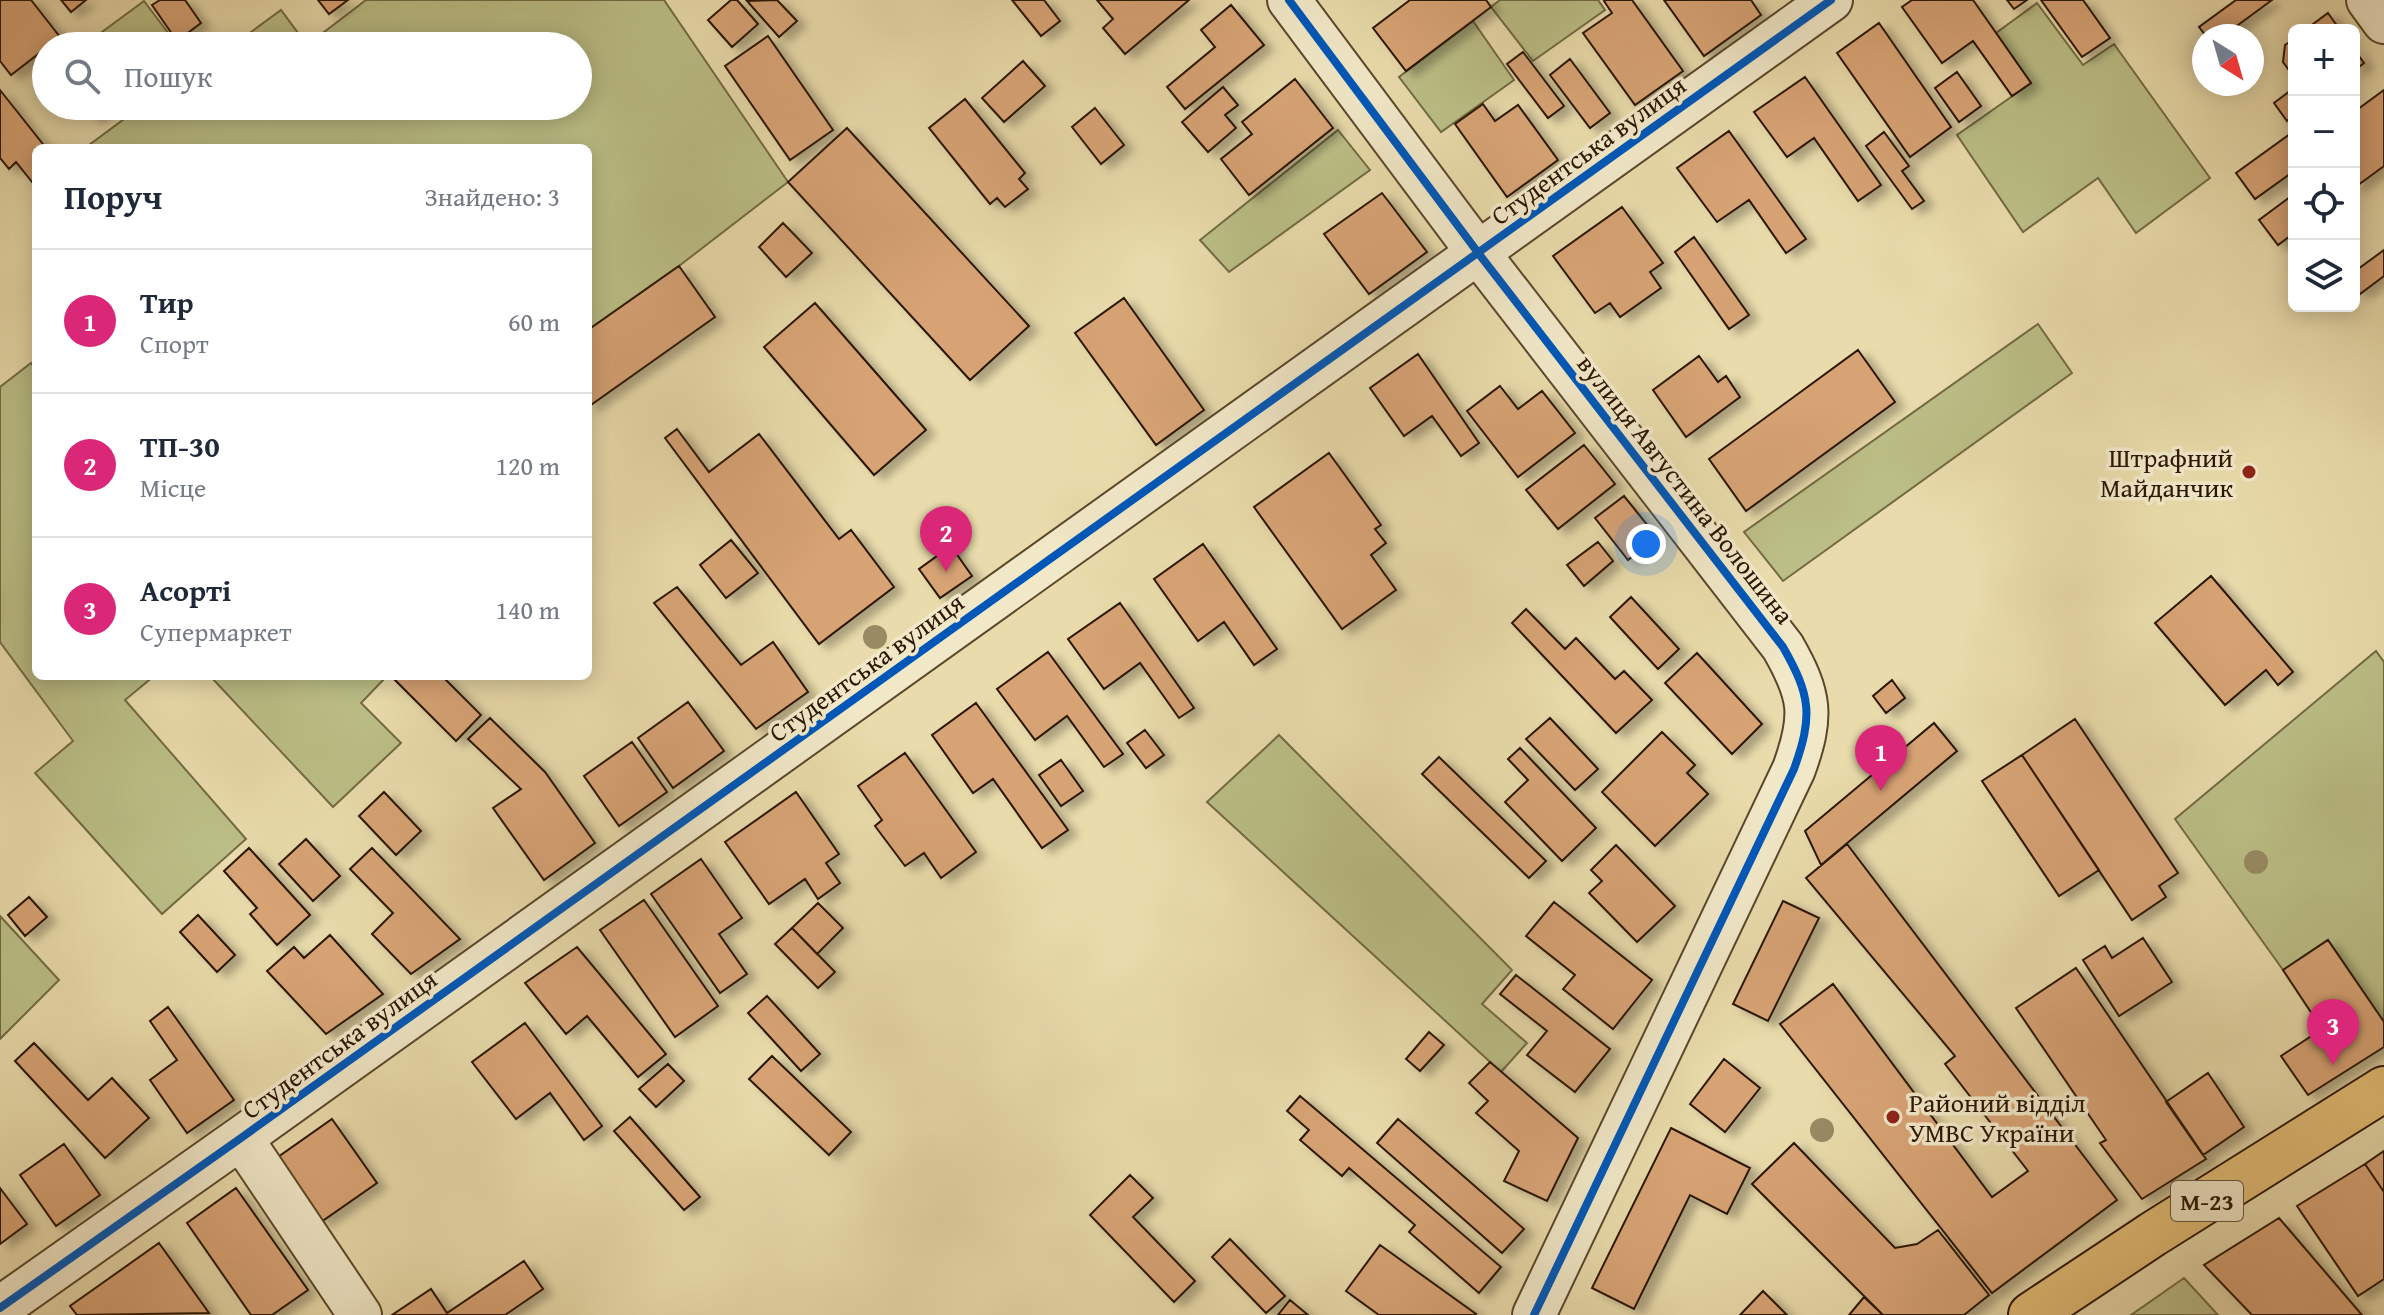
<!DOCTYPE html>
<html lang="uk">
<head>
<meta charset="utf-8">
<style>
  :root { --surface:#fff; --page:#f6f6f7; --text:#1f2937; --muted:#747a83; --line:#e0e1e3; --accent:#db2777 }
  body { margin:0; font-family:"Gentium Book Plus",serif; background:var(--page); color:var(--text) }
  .controls { position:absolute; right:24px; top:24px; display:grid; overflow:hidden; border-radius:12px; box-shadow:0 4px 20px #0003 }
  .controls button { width:72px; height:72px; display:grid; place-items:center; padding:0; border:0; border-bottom:2px solid var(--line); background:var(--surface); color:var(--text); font:40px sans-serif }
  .compass { position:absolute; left:2192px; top:24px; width:72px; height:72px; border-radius:50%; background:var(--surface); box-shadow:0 4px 20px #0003; rotate:143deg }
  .you { position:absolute; left:1646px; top:544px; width:28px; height:28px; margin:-20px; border:6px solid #fff; border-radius:50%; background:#1a73e8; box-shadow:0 0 0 12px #1a73e833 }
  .badge { display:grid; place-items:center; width:52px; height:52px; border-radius:50%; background:var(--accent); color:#fff; font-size:26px; font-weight:700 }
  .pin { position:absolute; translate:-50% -66px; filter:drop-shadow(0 2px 4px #0008) }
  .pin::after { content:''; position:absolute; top:42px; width:28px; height:24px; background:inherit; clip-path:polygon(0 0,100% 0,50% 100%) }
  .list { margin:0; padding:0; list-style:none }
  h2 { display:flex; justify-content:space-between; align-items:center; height:104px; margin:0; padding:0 32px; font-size:34px }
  h2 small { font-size:26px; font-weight:400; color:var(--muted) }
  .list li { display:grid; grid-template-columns:52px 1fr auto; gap:24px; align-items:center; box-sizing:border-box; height:144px; padding:0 32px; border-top:2px solid var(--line) }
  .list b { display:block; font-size:30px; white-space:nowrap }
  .list p { margin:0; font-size:26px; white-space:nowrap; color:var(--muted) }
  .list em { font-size:26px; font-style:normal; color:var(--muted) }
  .icon { flex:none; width:44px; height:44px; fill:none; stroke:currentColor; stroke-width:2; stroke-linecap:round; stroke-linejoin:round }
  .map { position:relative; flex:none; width:2384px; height:1315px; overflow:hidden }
  .search { position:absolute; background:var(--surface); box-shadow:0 4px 20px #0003; left:32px; top:32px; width:560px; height:88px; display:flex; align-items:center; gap:20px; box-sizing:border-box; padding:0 28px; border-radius:44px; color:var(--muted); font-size:30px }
  .panel { position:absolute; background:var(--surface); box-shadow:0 4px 20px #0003; left:32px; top:144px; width:560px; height:536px; border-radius:12px }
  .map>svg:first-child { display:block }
</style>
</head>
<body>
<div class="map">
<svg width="2384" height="1315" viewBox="0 0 2384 1315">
  <defs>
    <filter id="shadow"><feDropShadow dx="9" dy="5" stdDeviation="4" flood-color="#0004"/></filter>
  </defs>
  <rect width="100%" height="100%" fill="#e9dbab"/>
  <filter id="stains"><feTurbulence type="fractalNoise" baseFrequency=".0025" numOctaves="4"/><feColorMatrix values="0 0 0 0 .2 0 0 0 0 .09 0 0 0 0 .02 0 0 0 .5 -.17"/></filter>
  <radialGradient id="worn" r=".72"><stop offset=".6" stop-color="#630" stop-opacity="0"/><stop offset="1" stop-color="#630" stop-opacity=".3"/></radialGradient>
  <!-- green -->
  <path fill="#bbbe86" stroke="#736a43" stroke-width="2" d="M366,0h298l124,182 -109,84 -91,64v-182h-503l39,-29 -10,-13h464v-60h-346l49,-36 26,35z
    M1500,0h98l7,10 -72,51 -42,-54z
    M144,1l34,45h-95z
    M2037,3l46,62 31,-21 96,134 -74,55 -38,-55 -75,54 -66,-97 74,-52 -35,-50z
    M1473,21l41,59 -73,52 -42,-55z
    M1338,130l32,40 -141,102 -29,-32z
    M2038,324l34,49 -289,208 -39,-49z
    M31,363l5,7v306h118l-29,24 121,139 -84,75 -127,-141 38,-32 -73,-99v-255z
    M2376,651l8,11v360l-56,-82 -45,30 -108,-151z
    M210,676h177l-26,27 40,40 -68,64z
    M1279,735l233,235 -30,34 45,39 -26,29 -294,-270z
    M0,916l59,64 -59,59z
    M2184,1278l34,37h-87z"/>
  <!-- building -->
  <path fill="#d7a375" stroke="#2b1600" stroke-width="2" filter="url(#shadow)" d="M0,0h31l36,46h-21v13l-5,-7 -30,23 -11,-14z
    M61,0h25l-15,12z
    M160,0h25l16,23 -24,18 -25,-36z
    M318,0h30l-19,14z
    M731,0h6l21,24 -26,23 -24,-27z
    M777,0l20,21 -18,16 -32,-36z
    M1012,0h32l16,21 -19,15z
    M1097,0h92l-64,54 -22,-26 10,-9z
    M1410,0h76l5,7 -85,64 -33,-43z
    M1606,0h26l51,71 -48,34 -52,-72 29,-20 -8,-12z
    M1664,0h87l10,15 -57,41z
    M1912,0h61l58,83 -19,13 -39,-55 -31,22 -40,-56z
    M2007,0h20l-13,9z
    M2041,0h42l27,38 -28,19z
    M2236,0h36l-49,36h-17l-7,-9z
    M1231,5l33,40 -79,64 -18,-22 48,-40 -14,-17z
    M2328,13l12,17h-35z
    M1879,23l72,104 -41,30 -73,-104z
    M768,36l65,94 -43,30 -65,-94z
    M2294,39v38l-11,-15 2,-17z
    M2354,49l10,14 -10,8z
    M1523,52l41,54 -16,12 -41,-54z
    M1570,59l40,54 -20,15 -40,-53z
    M1023,61l22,25 -41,36 -22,-24z
    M1957,72l24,34 -22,16 -24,-34z
    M1805,77l76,108 -23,16 -44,-63 -27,19 -33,-45z
    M1295,79l38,49 -84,67 -28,-36 31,-25 -10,-12z
    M1223,87l15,18 -13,10 11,13 -28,24 -26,-30z
    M2294,88v27l-7,6 -13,-18z
    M0,90l46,58h-10v39l-20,-25 -7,7 -9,-11z
    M2384,90v76l-30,22v-76z
    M965,99l60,74 -6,6 9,10 -23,18 -8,-9 -7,6 -61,-76z
    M1483,104l12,17 23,-16 40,55 -51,37 -52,-73z
    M83,106h25l-15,12z
    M1095,108l29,37 -23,19 -29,-37z
    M847,128l182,198 -59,54 -182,-198z
    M1729,131l77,108 -20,14 -37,-53 -32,22 -40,-54z
    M2294,131v40l-39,28 -19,-26z
    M1884,132l25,34 -7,5 22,30 -12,8 -46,-63z
    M1382,193l45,59 -58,42 -45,-60z
    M2294,194v39l-16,12 -19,-25z
    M1622,207l41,56 -13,9 11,16 -41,29 -10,-14 -15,10 -42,-57z
    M783,223l29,30 -26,24 -27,-30z
    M1694,237l55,78 -20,14 -54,-77z
    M2384,250v26l-24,18 -6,-8v-14z
    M679,266l36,51 -127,90v-77z
    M1124,298l80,112 -48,35 -81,-112z
    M815,303l111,127 -52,45 -110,-128z
    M1858,350l37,52 -149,109 -37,-52z
    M1418,354l61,89 -18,13 -29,-40 -28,20 -34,-48z
    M1699,356l19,26 8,-6 14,21 -54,40 -33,-47z
    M1500,386l18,23 24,-18 33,42 -57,44 -51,-66z
    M677,429l32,43 50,-38 80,105 12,-9 43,57 -75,57 -154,-206z
    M1584,445l31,39 -57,45 -32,-39z
    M1329,453l52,72 -6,4 11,14 -15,12 25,35 -54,39 -88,-122z
    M1624,496l33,41 -29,23 -33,-42z
    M731,540l27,33 -32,25 -26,-33z
    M1598,542l15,19 -29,25 -17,-21z
    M1203,544l74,105 -23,16 -30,-43 -26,19 -44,-62z
    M951,546l21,30 -32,22 -21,-29z
    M2211,576l82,96 -15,13 -12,-15 -41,35 -70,-82z
    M677,587l64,78 32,-23 35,50 -52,37 -102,-126z
    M1631,597l48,52 -21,20 -48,-52z
    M1120,603l74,105 -15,10 -39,-55 -36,26 -36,-50z
    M1526,609l39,40 11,-11 39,41 9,-8 28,29 -36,33 -104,-110z
    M1048,652l75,102 -19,13 -37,-51 -32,24 -38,-51z
    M1697,653l65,71 -30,30 -67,-71z
    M396,676h46l39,39 -25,26 -62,-62z
    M1892,680l13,18 -19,15 -13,-17z
    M688,702l36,49 -51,37 -35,-50z
    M976,703l92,127 -26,18 -49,-69 -20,14 -41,-58z
    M490,718l55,54 50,71 -51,37 -51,-72 28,-19 -53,-50z
    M1550,718l48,51 -23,21 -49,-51z
    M2075,719l103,154 -19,13 7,11 -34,23 -110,-165z
    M1934,723l23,28 -136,114 -16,-34z
    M1145,730l19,25 -18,13 -19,-25z
    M1662,732l33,33 -8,8 21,21 -53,52 -53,-54z
    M632,742l35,50 -48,34 -35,-50z
    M1520,748l76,80 -34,33 -57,-59 23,-22 -20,-21z
    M905,753l71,99 -35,26 -17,-25 -19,13 -30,-40 7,-6 -24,-34z
    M2022,755l77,115 -40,26 -77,-115z
    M1439,757l107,104 -17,17 -107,-104z
    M1061,760l22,31 -22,15 -22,-31z
    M384,792l37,39 -25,24 -37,-39z
    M796,792l43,62 -13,9 14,20 -22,16 -13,-20 -36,25 -44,-62z
    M306,839l34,37 -27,25 -34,-37z
    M1847,844l270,356 -125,93 -212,-269 53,-40 159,213 36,-26 -83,-107 10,-8 -149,-178z
    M1616,845l59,61 -38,36 -48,-49 13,-12 -11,-11z
    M249,848l61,67 -33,30 -27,-31 7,-6 -33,-37z
    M372,848l88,91 -49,35 -39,-40 21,-21 -43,-44z
    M701,859l41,59 -23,16 28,40 -27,19 -69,-99z
    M29,897l18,20 -22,19 -17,-21z
    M644,900l74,106 -43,31 -75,-107z
    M1783,901l36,17 -51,103 -35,-17z
    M1554,902l98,78 -39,49 -50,-40 12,-14 -49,-39z
    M818,903l25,25 -26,26 -25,-26z
    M198,915l37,40 -18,17 -37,-40z
    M792,928l43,44 -17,16 -43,-44z
    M330,935l53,59 -57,40 -59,-63 27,-24 10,11z
    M2143,938l29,44 -53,34 -36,-56 22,-14 7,12z
    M2328,940l56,82v25l-76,48 -27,-39 41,-27 -39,-59z
    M577,947l89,107 -28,23 -51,-61 -21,18 -41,-51z
    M2076,968l130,191 -64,40 -42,-56 6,-3 -90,-132z
    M1516,975l94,74 -35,43 -48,-37 20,-24 -47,-37z
    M767,996l53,58 -19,17 -53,-58z
    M168,1007l66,93 -47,33 -37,-53 27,-20 -27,-39z
    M525,1023l77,103 -18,14 -34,-47 -34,26 -44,-57z
    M1429,1032l15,13 -24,26 -14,-12z
    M34,1043l54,57 24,-22 37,40 -44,40 -90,-97z
    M772,1056l79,76 -22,23 -80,-76z
    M1724,1059l36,29 -35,44 -35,-28z
    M1490,1062l88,76 -31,63 -43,-20 15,-30 -43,-38 12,-12 -19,-18z
    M668,1064l16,17 -28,26 -17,-18z
    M2208,1073l36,54 -41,28 -37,-53z
    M1300,1096l201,171 -22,26 -70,-61 6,-7 -66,-57 -7,8 -42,-36 9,-10 -22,-19z
    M630,1117l70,80 -16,13 -70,-79z
    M332,1119l45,64 -56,39 -43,-65z
    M1398,1119l126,110 -22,24 -125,-110z
    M1671,1128l79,40 -23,46 -37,-19 -56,114 -42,-21z
    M1794,1143l101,105 22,-4 21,-14 51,65 -25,20h-81l-131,-131z
    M64,1144l36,51 -44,31 -36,-51z
    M2384,1151v41l-19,-28z
    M2365,1164l19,28v87l-26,17 -61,-90z
    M1130,1175l23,23 -20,19 62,64 -21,21 -84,-87z
    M0,1188l27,36 -27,20z
    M236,1188l72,102 -36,25h-21l-64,-92z
    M2279,1218l83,97h-110l-48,-50z
    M1230,1239l55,57 -19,17 -54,-56z
    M159,1243l50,70 -132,2 -7,-9z
    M1380,1245l96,69 -1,1h-96l-33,-24z
    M524,1261l19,28 -38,26h-113l39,-26 16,24z
    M1763,1291l24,24h-47z
    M1864,1297l19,18h-34z
    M1290,1300l18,15h-30z"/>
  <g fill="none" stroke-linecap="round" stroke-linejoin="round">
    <defs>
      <path id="minor" d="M1289,0l190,254 304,393c28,49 30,69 11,122l-260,546
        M2368,0l16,22
        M241,1138l119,177
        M0,1308l241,-170 1590,-1138"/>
      <path id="highway" d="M2031,1315l122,-81 231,-145"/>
    </defs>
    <!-- minor casing -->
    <use href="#minor" stroke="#5a472b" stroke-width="46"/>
    <!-- highway casing -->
    <use href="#highway" stroke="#2b1600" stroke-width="48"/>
    <!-- minor -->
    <use href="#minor" stroke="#f1e8c8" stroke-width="42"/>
    <!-- highway -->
    <use href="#highway" stroke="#e4be76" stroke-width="44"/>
    <defs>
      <path id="cycleway" d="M1289,0l190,254 304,393c28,49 30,69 11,122l-260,546
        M0,1308l241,-170 1590,-1138"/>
    </defs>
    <!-- cycleway casing -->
    <use href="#cycleway" stroke="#f1e8c8" stroke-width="13"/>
    <!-- cycleway -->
    <use href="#cycleway" stroke="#0057b8" stroke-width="8"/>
  </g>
  <!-- trees -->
  <g fill="#988a63">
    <circle cx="875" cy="637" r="12"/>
    <circle cx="2256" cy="862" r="12"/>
    <circle cx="1822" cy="1130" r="12"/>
  </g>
  <!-- markers -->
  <g fill="#8f2418" stroke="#f1e8c8" stroke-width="3">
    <circle cx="2249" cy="472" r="8"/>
    <circle cx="1893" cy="1117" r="8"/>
  </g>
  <g text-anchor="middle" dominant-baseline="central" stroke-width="7" stroke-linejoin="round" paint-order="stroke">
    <!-- shield labels -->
    <rect fill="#f1e8c8" stroke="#66553c" stroke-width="2" x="2171" y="1181" width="72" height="40" rx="6"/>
    <g font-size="24" font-weight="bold" fill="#2b1600">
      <text x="2207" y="1201">М-23</text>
    </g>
    <!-- street labels -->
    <g font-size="26" fill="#2b1600" stroke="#f1e8c8">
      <text transform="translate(1588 150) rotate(-36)">Студентська вулиця</text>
      <text transform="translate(1686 489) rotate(52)">вулиця Августина Волошина</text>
      <text transform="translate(866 667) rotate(-36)">Студентська вулиця</text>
      <text transform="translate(339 1044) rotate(-36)">Студентська вулиця</text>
    </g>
    <!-- poi labels -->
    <g font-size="26" fill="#2b1600" stroke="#f1e8c8" text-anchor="end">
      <text x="2233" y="457">Штрафний<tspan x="2233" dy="30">Майданчик</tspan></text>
      <text x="1909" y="1102" text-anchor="start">Районий відділ<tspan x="1909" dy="30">УМВС України</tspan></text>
    </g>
  </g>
  <rect width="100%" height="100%" filter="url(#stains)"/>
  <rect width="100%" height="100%" fill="url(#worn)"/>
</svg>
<div class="controls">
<button>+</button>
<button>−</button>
<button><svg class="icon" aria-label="locate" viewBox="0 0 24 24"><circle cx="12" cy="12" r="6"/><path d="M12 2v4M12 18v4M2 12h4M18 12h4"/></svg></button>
<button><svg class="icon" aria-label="layers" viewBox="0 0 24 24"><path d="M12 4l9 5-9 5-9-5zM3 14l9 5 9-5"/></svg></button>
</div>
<svg class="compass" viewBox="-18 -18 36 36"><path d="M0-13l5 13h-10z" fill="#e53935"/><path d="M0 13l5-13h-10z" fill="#747a83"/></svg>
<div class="you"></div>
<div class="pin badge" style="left:1881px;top:791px">1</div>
<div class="pin badge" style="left:946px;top:572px">2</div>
<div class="pin badge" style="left:2333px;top:1065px">3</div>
<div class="search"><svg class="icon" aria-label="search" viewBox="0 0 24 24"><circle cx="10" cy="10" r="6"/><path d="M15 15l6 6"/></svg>Пошук</div>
<section class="panel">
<h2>Поруч<small>Знайдено: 3</small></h2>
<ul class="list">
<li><span class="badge">1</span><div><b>Тир</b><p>Спорт</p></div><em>60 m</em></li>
<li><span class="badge">2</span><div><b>ТП-30</b><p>Місце</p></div><em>120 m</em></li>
<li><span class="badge">3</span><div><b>Асорті</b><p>Супермаркет</p></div><em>140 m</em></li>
</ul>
</section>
</div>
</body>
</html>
